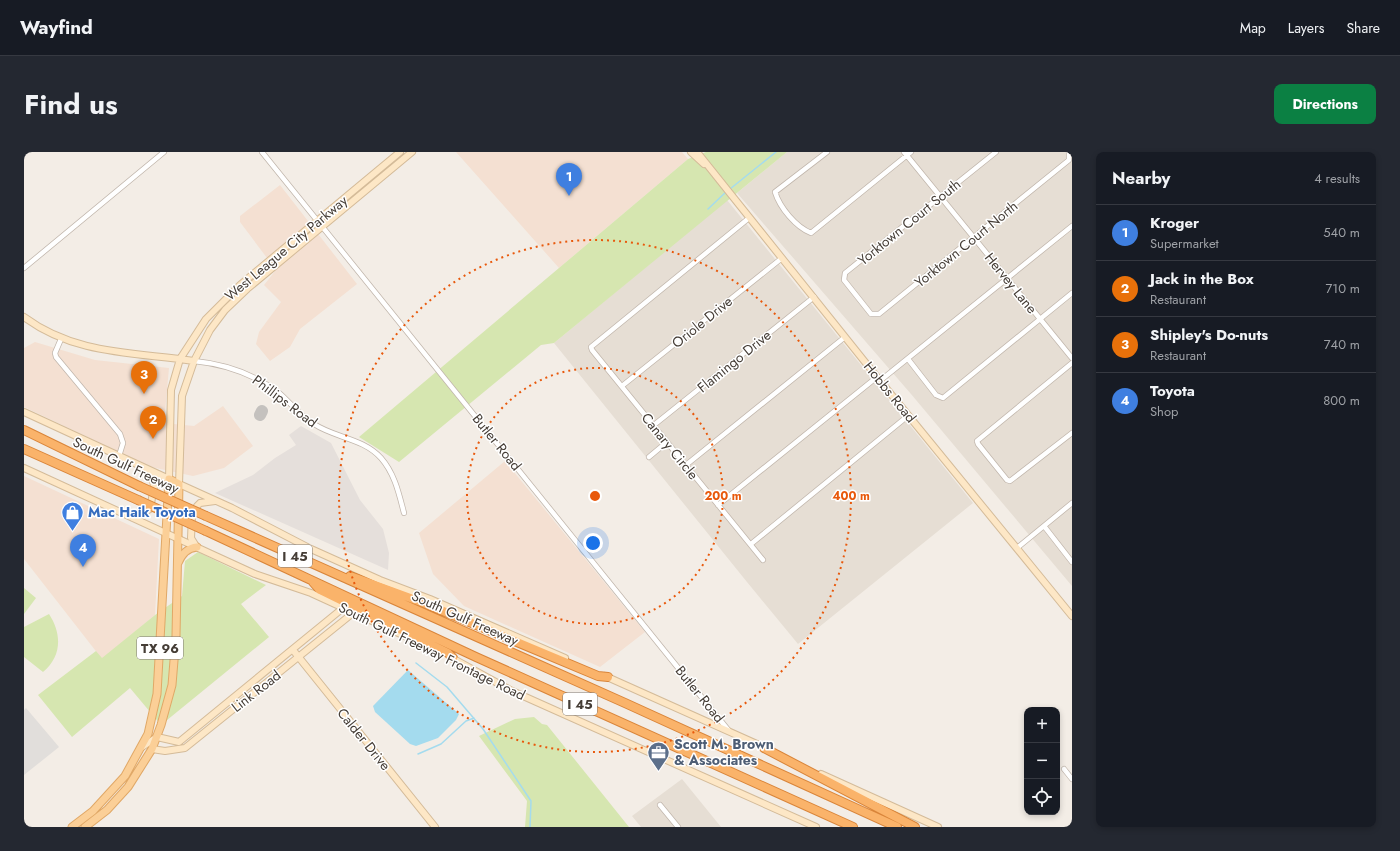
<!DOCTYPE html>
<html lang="en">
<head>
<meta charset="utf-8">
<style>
  :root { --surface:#171b24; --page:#242831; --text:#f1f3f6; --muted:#9ea1a6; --line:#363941; --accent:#0b8043 }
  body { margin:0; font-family:Jost,sans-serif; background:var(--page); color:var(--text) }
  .controls { position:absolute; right:12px; bottom:12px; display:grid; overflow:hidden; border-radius:8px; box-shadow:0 2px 6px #0003 }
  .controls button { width:36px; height:36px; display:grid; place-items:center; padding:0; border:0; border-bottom:1px solid var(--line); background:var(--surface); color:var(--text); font:20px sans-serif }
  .you { position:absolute; left:569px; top:391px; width:14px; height:14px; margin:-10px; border:3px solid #fff; border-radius:50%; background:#1a73e8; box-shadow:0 0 0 6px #1a73e833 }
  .badge { display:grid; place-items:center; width:26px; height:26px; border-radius:50%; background:var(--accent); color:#fff; font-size:13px; font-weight:700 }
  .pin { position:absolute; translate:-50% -33px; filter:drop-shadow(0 1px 2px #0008) }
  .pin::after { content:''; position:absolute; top:21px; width:14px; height:12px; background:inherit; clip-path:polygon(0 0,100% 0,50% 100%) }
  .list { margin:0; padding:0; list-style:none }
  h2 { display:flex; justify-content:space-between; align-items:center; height:52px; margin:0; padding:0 16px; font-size:17px }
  h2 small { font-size:13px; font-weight:400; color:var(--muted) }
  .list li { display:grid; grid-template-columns:26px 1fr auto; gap:12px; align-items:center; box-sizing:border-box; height:56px; padding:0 16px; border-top:1px solid var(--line) }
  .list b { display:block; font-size:15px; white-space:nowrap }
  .list p { margin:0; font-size:13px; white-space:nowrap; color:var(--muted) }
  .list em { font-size:13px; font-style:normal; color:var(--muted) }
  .icon { flex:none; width:22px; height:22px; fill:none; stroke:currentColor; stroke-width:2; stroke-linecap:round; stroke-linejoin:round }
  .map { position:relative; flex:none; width:1048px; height:675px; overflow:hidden; border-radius:8px }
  header { display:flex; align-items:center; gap:24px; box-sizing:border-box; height:56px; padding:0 20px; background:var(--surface); border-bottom:1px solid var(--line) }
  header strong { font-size:19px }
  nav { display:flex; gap:22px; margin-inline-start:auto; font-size:14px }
  .intro { display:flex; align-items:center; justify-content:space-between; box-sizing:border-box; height:96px; padding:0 24px }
  h1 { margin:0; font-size:28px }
  .button { padding:10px 18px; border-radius:8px; background:var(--accent); color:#fff; font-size:14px; font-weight:700 }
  main { display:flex; gap:24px; padding:0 24px }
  aside { flex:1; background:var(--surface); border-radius:8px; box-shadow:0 2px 6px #0003 }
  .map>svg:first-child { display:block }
</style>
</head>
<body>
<header>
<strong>Wayfind</strong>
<nav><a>Map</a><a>Layers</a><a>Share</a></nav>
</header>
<div class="intro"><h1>Find us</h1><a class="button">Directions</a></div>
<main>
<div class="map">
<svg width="1048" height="675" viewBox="0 0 1048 675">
  <rect width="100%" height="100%" fill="#f3ede6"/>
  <!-- residential -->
  <path fill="#e6ded4" d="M763,0h285v434l-161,-192 -174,-201z
    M703,48l246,303 -175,141 -51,-62 -193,-239z
    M658,627l39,48h-80l-9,-11z"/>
  <!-- commercial -->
  <path fill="#f4e0d2" d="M432,0h226l6,7 -129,109z
    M256,33l77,99 -57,45 -10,18 -20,14 -14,-17 3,-12 22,-30 -17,-17 12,-15 -36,-48v-6z
    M11,190l60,18 74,8 -5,55 30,3 29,-20 30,40 -29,22 -31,8 -42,-9 -127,-60v-59z
    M481,309l140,171 -45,35 -136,-61 -31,-32 -14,-41z
    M0,324l135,63 -4,76 -53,44 -78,-100z"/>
  <!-- industrial -->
  <path fill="#e5dfdb" d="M277,274l30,17 29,57 23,29 6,24 -1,17 -173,-77 38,-18 22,-17 21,-13 -7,-10z"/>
  <!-- green -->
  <path fill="#d6e6b0" d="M682,0h81l-233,191 -13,2 -142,117 -40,-25 329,-278z
    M174,400l68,33 -25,19 28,33 -108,88 -31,-37 -58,49 -34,-42 58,-44 6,7 53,-43 27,-19 3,-35z
    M0,436l12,10 -12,16z
    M25,462c13,20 13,42 -6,58l-19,-15v-30z
    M510,565l8,7 5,1 82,102h-104l2,-26 -48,-65 36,-17z"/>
  <!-- parking -->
  <path fill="#e1dedb" d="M2,556l33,39 -35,28v-65z"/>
  <!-- water -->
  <path fill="#a4dbee" d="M384,518l51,44 -3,6 -18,18 -22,8 -6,-2 -35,-32 -2,-6z"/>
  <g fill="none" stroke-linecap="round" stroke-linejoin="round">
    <!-- stream -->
    <path stroke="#a4dbee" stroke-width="1.5" d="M706,37l46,-37
      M684,57l19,-18
      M392,511l31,24 36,42 48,72 -1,26
      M394,602l23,-10 25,-23 8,-3"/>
    <!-- taxiway -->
    <path stroke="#c4c1be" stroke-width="12" d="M236,263l2,-4"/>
    <defs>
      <path id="street" d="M238,0l467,579
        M803,0l-52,40c5,16 21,35 36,41l100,-81
        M880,0l168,206
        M972,0l-151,121 -1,7 27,34h8l190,-154v-8
        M725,66l-158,129 1,3 171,210
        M0,116l140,-116
        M37,187l-6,14 1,4 64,77 3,9 -4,13
        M884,207l28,36 7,3 129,-105
        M170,209c31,3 58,12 84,31 12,10 22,24 36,32 21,14 49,14 67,34 14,16 18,36 23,55
        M1048,211l-95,78 1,3 29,36 3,1 62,-48
        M857,228l191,-154
        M598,234l160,-128
        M630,273l160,-128
        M625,305l18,-15
        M662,313l159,-128
        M694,353l159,-128
        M1020,374l28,36
        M727,392l158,-129
        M993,396l55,-45
        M1040,617l8,10
        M636,653l18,22"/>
      <path id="secondary" d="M388,0l-165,137 -22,21 -15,20 -16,31 -12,35 -3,88 53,24 79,41 69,31 50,19 135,59
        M667,0l13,12
        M673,0l180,225 195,239
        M0,165c51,38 109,35 170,44
        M0,260l145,67 2,-89 9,-31 26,-40 34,-34 160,-133
        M0,316l231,106 56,19 107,49
        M109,366l17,-9 4,-22 -2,-15
        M172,394l-5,-8 1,-22 5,-10 3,-3 15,-2
        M269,498l142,177
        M426,505l62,34 304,136
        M581,524l163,73
        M118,595l15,-10 22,5 164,-134
        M128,597l13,2 20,-3 168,-135
        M797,622l117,53"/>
      <path id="primary" d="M154,411c4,-9 9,-15 19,-16
        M48,675l21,-16 32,-35 23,-42 9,-40 12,-215 10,5 -3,152 -4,49 -11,40 -9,24 -24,38 -21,23 -22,17"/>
      <path id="highway" d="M0,278l115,56
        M0,297l114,51
        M182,364l419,187 272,124
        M182,379l270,126 377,170
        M326,424l74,27 174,73 10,1
        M289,430l7,8 128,63 5,5
        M740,596l151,79"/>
    </defs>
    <!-- street casing -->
    <use href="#street" stroke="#c1b6ac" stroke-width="6"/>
    <!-- secondary casing -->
    <use href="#secondary" stroke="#d4bb99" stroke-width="8"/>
    <!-- primary casing -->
    <use href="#primary" stroke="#e0a867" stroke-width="9"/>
    <!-- highway casing -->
    <use href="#highway" stroke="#d9853a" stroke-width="10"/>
    <!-- street -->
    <use href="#street" stroke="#fff" stroke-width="4.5"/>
    <!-- secondary -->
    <use href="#secondary" stroke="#fde7c6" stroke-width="6"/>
    <!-- primary -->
    <use href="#primary" stroke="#fbcf97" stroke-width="7"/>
    <!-- highway -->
    <use href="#highway" stroke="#fab36a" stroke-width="8"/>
    <defs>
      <path id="highway-bridge" d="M115,334l67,30
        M114,348l68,31"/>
    </defs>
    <!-- highway-bridge casing -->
    <use href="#highway-bridge" stroke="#d9853a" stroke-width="10" stroke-linecap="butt"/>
    <!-- highway-bridge -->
    <use href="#highway-bridge" stroke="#fab36a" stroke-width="8"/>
  </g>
  <!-- distance rings -->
  <g fill="none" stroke="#e8590c" stroke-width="2" stroke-dasharray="2 4">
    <circle cx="571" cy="344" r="128"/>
    <circle cx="571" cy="344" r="256"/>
  </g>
  <!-- icons -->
  <defs>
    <symbol id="shop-pin" viewBox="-11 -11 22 30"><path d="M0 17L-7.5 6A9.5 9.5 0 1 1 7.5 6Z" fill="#3f7fe0" stroke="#fff"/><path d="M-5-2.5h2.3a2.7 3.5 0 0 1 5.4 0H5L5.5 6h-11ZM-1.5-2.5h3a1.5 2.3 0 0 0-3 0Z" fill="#fff"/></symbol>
    <symbol id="office-pin" viewBox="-11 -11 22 30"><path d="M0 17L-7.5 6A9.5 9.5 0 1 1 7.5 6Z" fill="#5c6f8a" stroke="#fff"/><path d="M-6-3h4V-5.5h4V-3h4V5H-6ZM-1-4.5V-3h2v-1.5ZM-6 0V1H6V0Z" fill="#fff"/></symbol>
  </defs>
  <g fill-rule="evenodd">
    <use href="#shop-pin" x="36" y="348" width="25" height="34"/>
    <use href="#office-pin" x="622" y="588" width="25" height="34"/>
  </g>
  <g text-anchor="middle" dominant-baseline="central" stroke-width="3" stroke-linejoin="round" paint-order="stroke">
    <!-- shield labels -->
    <g fill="#fff" stroke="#7d7772" stroke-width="1">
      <rect x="254" y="393" width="34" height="22" rx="3"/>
      <rect x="113" y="485" width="46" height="22" rx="3"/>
      <rect x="539" y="541" width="34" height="22" rx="3"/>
    </g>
    <g font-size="13" font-weight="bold" fill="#453d36">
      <text x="271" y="404">I 45</text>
      <text x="136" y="496">TX 96</text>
      <text x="556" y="552">I 45</text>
    </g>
    <!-- street labels -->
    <g font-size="14" fill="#453d36" stroke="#fff">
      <text transform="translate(885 70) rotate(-39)">Yorktown Court South</text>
      <text transform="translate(942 92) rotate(-39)">Yorktown Court North</text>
      <text transform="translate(262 96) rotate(-40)">West League City Parkway</text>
      <text transform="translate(987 131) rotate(51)">Hervey Lane</text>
      <text transform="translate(678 170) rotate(-39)">Oriole Drive</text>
      <text transform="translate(710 209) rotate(-39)">Flamingo Drive</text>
      <text transform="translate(866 240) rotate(51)">Hobbs Road</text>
      <text transform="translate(261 249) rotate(37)">Phillips Road</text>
      <text transform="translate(473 290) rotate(51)">Butler Road</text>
      <text transform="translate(646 294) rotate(51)">Canary Circle</text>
      <text transform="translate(102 313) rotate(25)">South Gulf Freeway</text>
      <text transform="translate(441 466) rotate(24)">South Gulf Freeway</text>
      <text transform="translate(408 499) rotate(26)">South Gulf Freeway Frontage Road</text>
      <text transform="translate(232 539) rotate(-38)">Link Road</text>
      <text transform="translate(676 542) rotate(51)">Butler Road</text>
      <text transform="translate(340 587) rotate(51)">Calder Drive</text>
    </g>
    <!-- shop labels -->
    <g font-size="14" font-weight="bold" fill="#366cbe" stroke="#fff" text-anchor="start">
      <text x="64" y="360">Mac Haik Toyota</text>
    </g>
    <!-- service labels -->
    <g font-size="14" font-weight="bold" fill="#4e5e75" stroke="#fff" text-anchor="start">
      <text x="650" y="592">Scott M. Brown<tspan x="650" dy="16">&amp; Associates</tspan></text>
    </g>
  </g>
  <circle cx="571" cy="344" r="6" fill="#e8590c" stroke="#fff" stroke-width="2"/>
  <g font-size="12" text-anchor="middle" font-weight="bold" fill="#e8590c" stroke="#fff" stroke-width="3" stroke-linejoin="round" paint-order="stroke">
    <text x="699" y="348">200 m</text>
    <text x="827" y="348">400 m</text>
  </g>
</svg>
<div class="controls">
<button>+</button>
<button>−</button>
<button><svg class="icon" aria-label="locate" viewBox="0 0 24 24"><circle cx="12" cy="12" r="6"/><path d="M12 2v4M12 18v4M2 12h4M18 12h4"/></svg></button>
</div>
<div class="you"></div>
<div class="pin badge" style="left:545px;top:44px;background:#3f7fe0">1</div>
<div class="pin badge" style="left:129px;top:287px;background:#e8710a">2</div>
<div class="pin badge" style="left:120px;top:242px;background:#e8710a">3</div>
<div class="pin badge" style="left:59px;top:415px;background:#3f7fe0">4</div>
</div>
<aside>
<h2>Nearby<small>4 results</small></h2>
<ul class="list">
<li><span class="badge" style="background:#3f7fe0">1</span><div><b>Kroger</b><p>Supermarket</p></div><em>540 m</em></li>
<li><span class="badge" style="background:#e8710a">2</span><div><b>Jack in the Box</b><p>Restaurant</p></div><em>710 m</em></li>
<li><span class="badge" style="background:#e8710a">3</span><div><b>Shipley's Do-nuts</b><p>Restaurant</p></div><em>740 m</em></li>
<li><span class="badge" style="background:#3f7fe0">4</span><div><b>Toyota</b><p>Shop</p></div><em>800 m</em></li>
</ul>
</aside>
</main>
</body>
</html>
